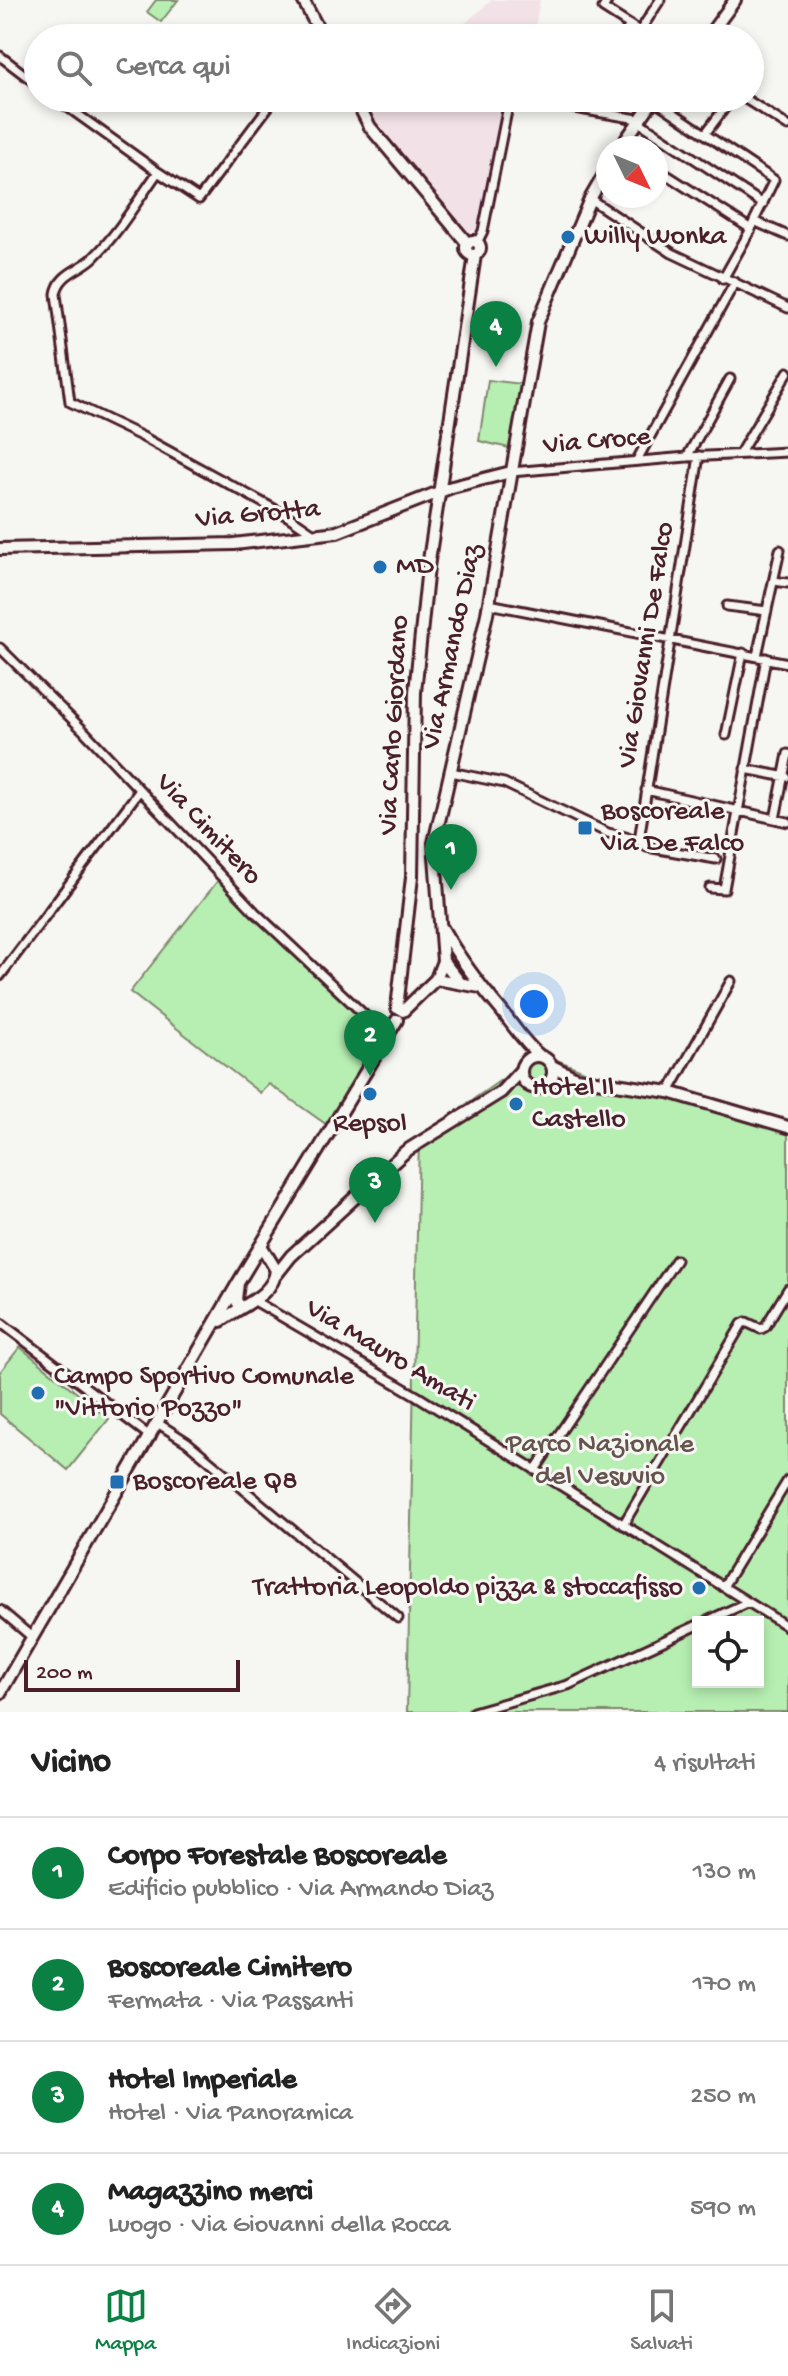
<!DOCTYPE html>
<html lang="it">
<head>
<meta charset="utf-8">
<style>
  :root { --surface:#fff; --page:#f6f6f6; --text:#222; --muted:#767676; --line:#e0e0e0; --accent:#0b8043 }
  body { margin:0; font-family:"Gochi Hand",sans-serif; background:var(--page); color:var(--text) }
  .controls { position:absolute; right:24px; bottom:24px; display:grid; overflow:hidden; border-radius:0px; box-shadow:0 4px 12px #0003 }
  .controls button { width:72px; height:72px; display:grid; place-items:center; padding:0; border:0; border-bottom:2px solid var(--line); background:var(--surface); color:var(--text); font:40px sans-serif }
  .compass { position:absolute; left:596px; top:136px; width:72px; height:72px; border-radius:50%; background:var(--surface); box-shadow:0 4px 12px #0003; rotate:133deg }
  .scale { position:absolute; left:24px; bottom:20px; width:216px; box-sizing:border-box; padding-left:8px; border:4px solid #4a1f2b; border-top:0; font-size:22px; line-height:28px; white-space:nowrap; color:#4a1f2b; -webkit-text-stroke:6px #f6f6f2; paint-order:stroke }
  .you { position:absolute; left:534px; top:1004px; width:28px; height:28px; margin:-20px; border:6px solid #fff; border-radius:50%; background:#1a73e8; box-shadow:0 0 0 12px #1a73e833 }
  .badge { display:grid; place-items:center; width:52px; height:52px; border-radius:50%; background:var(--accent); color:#fff; font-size:26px; font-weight:700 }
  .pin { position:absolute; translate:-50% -66px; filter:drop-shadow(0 2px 4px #0008) }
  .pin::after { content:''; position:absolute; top:42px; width:28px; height:24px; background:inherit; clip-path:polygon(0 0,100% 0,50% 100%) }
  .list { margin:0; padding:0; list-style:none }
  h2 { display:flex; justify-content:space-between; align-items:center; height:104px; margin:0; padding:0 32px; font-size:34px }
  h2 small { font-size:26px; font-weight:400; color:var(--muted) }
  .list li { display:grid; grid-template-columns:52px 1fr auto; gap:24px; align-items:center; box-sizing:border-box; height:112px; padding:0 32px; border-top:2px solid var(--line) }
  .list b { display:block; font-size:30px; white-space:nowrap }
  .list p { margin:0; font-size:26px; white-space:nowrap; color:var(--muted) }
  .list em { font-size:26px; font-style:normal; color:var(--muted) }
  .icon { flex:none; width:44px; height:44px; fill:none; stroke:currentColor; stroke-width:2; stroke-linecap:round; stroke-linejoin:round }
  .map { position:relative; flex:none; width:788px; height:1712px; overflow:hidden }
  .search { position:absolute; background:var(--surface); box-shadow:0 4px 12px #0003; left:24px; right:24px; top:24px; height:88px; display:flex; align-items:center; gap:20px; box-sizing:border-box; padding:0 28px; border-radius:44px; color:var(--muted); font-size:30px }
  .sheet { height:552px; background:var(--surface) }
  nav { display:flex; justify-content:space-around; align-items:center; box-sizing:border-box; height:112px; border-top:2px solid var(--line); background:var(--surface); font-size:22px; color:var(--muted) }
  nav a { display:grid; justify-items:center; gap:4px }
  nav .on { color:var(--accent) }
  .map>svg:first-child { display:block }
</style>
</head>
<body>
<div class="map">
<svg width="788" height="1712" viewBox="0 0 788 1712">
  <rect width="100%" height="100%" fill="#f6f6f2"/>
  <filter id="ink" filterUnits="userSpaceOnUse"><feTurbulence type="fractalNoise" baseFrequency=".0125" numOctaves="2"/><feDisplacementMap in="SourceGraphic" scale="16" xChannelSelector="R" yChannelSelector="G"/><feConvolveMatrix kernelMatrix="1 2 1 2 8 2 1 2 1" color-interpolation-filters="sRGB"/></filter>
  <g filter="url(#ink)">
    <!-- built -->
    <path fill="#f2e2e7" d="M492,0h48l-7,38h-85z
      M390,98h115l-27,131 -12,5 -95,-118z"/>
    <!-- green -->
    <path fill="#b7efb2" stroke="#80876e" stroke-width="2" fill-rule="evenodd" d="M156,0h22l-17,22 -14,-10z
      M488,380l34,4 -13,64 -30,-7z
      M220,878l164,158 -54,91 -61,-43 -9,9 -130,-101z
      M532,1050l62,25 116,22 78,23v592h-381l12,-575 92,-64 13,-20zM698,1622h60v60h-60z
      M20,1347l89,72 -41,51 -68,-56v-42z"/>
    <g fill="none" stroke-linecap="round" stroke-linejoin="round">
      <defs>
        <path id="street" d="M608,0l-5,8 47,30
          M640,31l20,-31
          M622,38l8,-13
          M0,56l38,29
          M55,98l103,74
          M275,98l-76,101 -41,-27c-20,28 -39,60 -64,85 -13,13 -35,16 -38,37l14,108 73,35 146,80 25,17
          M744,98l44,28
          M654,100l120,80 -20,41
          M636,120l127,84
          M705,134l27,-36
          M656,168l95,61 3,-8 34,15
          M590,199l82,54 116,55
          M477,243l6,-12 26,-130 18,-1 111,19
          M723,279l28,-50
          M740,453l48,-81
          M687,457l43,-78
          M637,460l98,-178
          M511,472l176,-15 101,-5
          M774,581l14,2
          M489,604l299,59
          M727,606l40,5
          M0,648l84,83 171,181 133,125
          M757,656l23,-106
          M726,735l17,-82
          M745,769l41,8
          M451,772l53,11 104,50 31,7 8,7 69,12
          M646,790l142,32
          M775,819l13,-65
          M639,840l60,-384
          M710,888l14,1 42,-231
          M0,976l140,-186
          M669,1092l62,-111
          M253,1300l164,96 371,231
          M0,1322l151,115
          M159,1424l28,18 211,176
          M535,1470l141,-210
          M623,1525l119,-201 4,-2 15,7 4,-2 23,-38
          M723,1587l65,-107
          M0,1610l33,28
          M705,1622l43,-20
          M473,1712l95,-27 130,-60"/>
        <path id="secondary" d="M303,0l20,38
          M707,38l28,-38
          M355,98l15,29 98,117
          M620,148l35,-50
          M466 248a7 7 0 1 1 14 0a7 7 0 1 1-14 0Z
          M0,549l234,-5 103,-12 115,-45 59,-15
          M442,928c17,30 36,55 58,81 14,17 23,33 40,47
          M436,979l44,8
          M459,981l-16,-20 -9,-118 53,-229 51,-292 52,-123 18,-31
          M397,1008l15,-131 3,-185 13,-125 47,-312
          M403,1011l33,-32 7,-18
          M521 1072a16 16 0 1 1 32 0a16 16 0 1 1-32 0Z
          M552,1066l24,12 93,14 119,35
          M276,1275l15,-19 115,-105 95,-59 20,-22
          M239,1305l-3,-5 2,-17 159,-263
          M221,1321c17,-14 53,-25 55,-51l-14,-23
          M0,1693l238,-410"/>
      </defs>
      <!-- street casing -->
      <use href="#street" stroke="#4a1f2b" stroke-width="13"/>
      <!-- secondary casing -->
      <use href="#secondary" stroke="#4a1f2b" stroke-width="16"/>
      <!-- street -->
      <use href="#street" stroke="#f6f6f2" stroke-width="7"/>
      <!-- secondary -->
      <use href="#secondary" stroke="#f6f6f2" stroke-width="10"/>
    </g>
  </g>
  <!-- markers -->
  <g fill="#1f6fb2" stroke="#f6f6f2" stroke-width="3">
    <circle cx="568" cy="237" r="8"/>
    <circle cx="380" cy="567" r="8"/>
    <rect x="577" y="820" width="16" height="16" rx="4"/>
    <circle cx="370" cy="1094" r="8"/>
    <circle cx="516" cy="1104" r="8"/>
    <circle cx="38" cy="1393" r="8"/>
    <rect x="109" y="1474" width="16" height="16" rx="4"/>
    <circle cx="699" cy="1588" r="8"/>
  </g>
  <g text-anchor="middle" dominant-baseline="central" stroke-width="6" stroke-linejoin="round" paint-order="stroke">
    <!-- poi labels -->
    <g font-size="28" fill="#4a1f2b" stroke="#f6f6f2" text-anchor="start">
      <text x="584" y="237">Willy Wonka</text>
      <text x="396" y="567">MD</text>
      <text x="601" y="812">Boscoreale<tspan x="601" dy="32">Via De Falco</tspan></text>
      <text x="532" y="1088">Hotel Il<tspan x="532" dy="32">Castello</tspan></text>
      <text x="370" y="1124" text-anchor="middle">Repsol</text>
      <text x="54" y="1377">Campo Sportivo Comunale<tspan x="54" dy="32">"Vittorio Pozzo"</tspan></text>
      <text x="133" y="1482">Boscoreale Q8</text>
      <text x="683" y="1588" text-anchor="end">Trattoria Leopoldo pizza &amp; stoccafisso</text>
    </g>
    <!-- street labels -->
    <g font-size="28" fill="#4a1f2b" stroke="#f6f6f2">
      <text transform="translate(597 442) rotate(-5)">Via Croce</text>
      <text transform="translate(258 515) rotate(-5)">Via Grotta</text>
      <text transform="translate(647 645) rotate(-81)">Via Giovanni De Falco</text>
      <text transform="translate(453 647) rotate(-78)">Via Armando Diaz</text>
      <text transform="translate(395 725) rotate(-87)">Via Carlo Giordano</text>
      <text transform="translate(208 830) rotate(47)">Via Cimitero</text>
      <text transform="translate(390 1356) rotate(31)">Via Mauro Amati</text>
    </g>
    <!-- park labels -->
    <g font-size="28" fill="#65534d" stroke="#f6f6f2">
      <text x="600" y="1445">Parco Nazionale<tspan x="600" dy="32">del Vesuvio</tspan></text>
    </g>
  </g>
</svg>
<div class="controls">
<button><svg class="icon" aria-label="locate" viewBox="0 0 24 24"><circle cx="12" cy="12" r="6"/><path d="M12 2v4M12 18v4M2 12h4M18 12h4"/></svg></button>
</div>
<svg class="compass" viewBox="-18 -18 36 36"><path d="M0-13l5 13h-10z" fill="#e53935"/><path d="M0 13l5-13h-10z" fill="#767676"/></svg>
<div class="scale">200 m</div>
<div class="you"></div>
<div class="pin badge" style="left:451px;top:890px">1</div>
<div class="pin badge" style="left:370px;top:1076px">2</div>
<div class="pin badge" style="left:375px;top:1223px">3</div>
<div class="pin badge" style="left:496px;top:367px">4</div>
<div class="search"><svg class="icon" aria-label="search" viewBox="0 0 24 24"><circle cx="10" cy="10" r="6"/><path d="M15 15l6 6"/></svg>Cerca qui</div>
</div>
<section class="sheet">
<h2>Vicino<small>4 risultati</small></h2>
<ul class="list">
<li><span class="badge">1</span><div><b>Corpo Forestale Boscoreale</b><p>Edificio pubblico · Via Armando Diaz</p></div><em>130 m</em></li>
<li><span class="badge">2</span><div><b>Boscoreale Cimitero</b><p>Fermata · Via Passanti</p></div><em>170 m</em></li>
<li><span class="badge">3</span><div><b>Hotel Imperiale</b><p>Hotel · Via Panoramica</p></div><em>250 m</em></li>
<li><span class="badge">4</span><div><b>Magazzino merci</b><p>Luogo · Via Giovanni della Rocca</p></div><em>590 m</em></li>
</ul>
</section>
<nav>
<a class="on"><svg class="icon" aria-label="map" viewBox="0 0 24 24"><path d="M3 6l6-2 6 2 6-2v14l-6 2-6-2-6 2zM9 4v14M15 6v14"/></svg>Mappa</a>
<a><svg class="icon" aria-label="directions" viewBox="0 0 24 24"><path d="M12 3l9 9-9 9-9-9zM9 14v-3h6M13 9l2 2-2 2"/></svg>Indicazioni</a>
<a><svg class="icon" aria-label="saved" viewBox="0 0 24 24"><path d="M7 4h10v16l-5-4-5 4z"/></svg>Salvati</a>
</nav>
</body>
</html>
